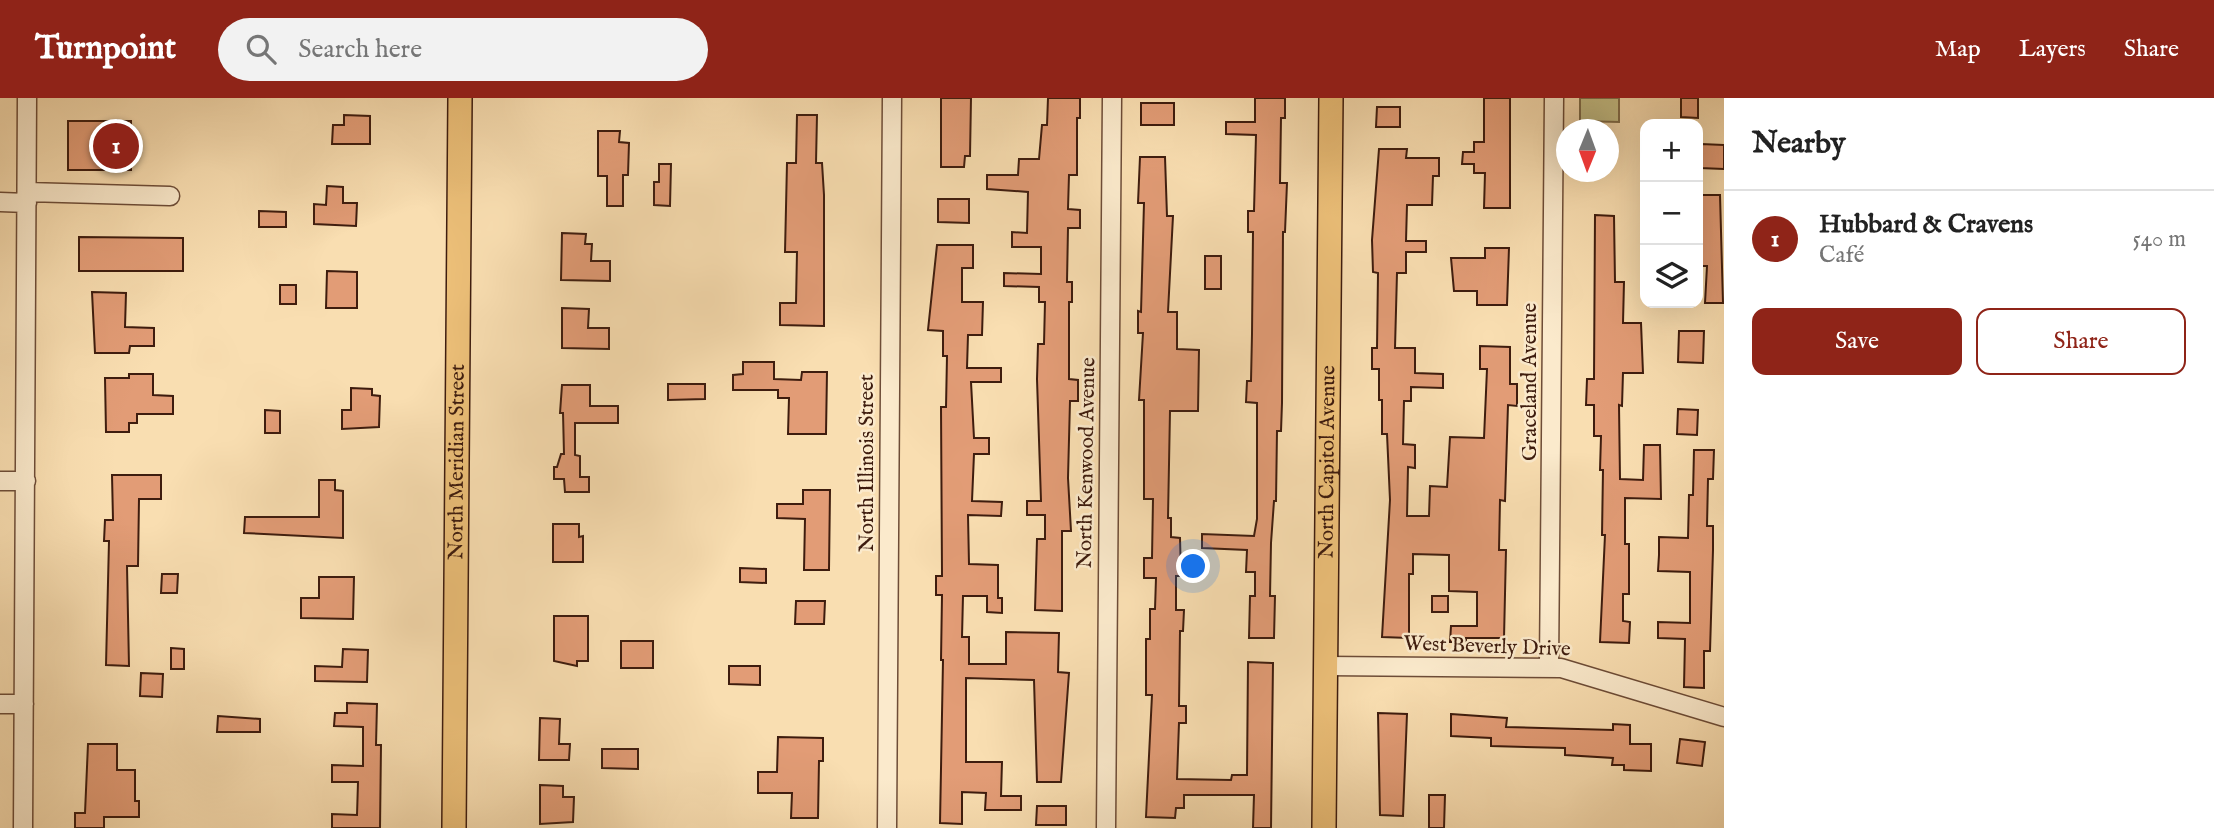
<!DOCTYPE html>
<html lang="en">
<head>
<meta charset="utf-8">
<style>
  :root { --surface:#fff; --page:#f2f2f2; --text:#222; --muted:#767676; --line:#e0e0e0; --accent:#8f2418 }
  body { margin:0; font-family:"IM FELL English",serif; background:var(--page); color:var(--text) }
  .controls { position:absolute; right:21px; top:21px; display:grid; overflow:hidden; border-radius:14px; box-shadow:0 7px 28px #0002 }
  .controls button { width:63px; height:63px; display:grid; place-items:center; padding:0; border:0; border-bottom:2px solid var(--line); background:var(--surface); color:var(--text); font:35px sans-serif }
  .compass { position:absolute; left:1556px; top:21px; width:63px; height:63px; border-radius:50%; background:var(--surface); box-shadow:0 7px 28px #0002; rotate:181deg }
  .you { position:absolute; left:1194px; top:469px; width:24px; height:24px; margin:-18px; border:5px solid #fff; border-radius:50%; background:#1a73e8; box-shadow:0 0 0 10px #1a73e833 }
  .badge { display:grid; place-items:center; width:46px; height:46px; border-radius:50%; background:var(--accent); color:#fff; font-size:23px; font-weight:700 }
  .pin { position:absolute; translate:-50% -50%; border:4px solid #fff; box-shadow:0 2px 7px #0006 }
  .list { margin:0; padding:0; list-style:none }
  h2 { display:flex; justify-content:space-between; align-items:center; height:91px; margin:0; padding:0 28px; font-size:30px }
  h2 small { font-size:23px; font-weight:400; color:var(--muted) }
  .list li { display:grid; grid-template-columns:46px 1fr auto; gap:21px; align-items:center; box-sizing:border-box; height:98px; padding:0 28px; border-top:2px solid var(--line) }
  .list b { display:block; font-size:26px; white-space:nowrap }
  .list p { margin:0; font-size:23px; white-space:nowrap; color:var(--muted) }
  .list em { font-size:23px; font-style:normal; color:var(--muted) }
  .actions { display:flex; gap:14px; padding:21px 28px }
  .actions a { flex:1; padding:16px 0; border:2px solid var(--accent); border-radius:14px; text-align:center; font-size:24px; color:var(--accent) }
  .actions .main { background:var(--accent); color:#fff }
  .icon { flex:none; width:38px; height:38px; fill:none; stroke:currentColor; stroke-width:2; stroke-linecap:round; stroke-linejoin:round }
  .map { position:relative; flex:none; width:1724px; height:730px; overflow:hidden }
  header { display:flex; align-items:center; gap:42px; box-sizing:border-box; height:98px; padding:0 35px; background:var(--accent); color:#fff }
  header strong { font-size:33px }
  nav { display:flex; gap:38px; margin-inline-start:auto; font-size:24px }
  .search { width:490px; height:63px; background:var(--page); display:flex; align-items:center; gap:18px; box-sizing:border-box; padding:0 24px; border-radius:38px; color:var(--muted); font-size:26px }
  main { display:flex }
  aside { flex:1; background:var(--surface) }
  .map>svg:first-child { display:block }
</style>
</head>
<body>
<header>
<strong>Turnpoint</strong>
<div class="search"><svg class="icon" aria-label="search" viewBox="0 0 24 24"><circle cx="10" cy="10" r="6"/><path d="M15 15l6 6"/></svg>Search here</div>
<nav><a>Map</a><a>Layers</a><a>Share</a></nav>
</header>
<main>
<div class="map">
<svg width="1724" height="730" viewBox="0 0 1724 730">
  <rect width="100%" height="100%" fill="#f9deb1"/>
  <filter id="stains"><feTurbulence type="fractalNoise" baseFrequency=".00286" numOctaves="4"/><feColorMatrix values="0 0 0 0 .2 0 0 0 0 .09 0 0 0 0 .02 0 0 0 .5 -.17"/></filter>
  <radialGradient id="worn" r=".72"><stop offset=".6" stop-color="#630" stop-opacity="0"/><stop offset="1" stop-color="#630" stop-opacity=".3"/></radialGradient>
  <!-- green -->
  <path fill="#c6bf86" stroke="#826e4a" stroke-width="2" d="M1580,0h39v24l-39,-1z"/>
  <!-- building -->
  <path fill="#e29c76" stroke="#3e1c0e" stroke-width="2" d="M941,0h30l-1,58h-5l-1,11h-23z
    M1048,0h32v20h-3v57h-8l-1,34 12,1v18h-12l-1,54h5v20h-3v77l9,1v21h-8l-2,77 3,53h-9v80l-27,-1 2,-71h8v-24h-18v-14h14l-4,-122 1,-35h6l1,-42h-6v-15l-35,-1v-13l37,1v-27h-29v-15l15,1 1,-41 -41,-3v-14h31l1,-16h20l3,-34h5z
    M1255,0h30v20h-4l-1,65h7l-2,49h-2l-1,171 -1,28h-4l-1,70h-2l-3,42 -1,53h5l-1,42h-25l1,-42h5v-24h-9l1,-22 -45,-2v-14l52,2 3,-17v-116l-11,-1 1,-21h4l1,-47 1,-102h-5v-21h6l2,-76 -30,-1v-12h29z
    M1484,0h26v110h-26l1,-35h-11v-9h-12l1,-12h11v-10h10z
    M1681,0h17v20l-17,-1z
    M1141,5h33v22h-33z
    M1377,9h23v20h-24z
    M344,17l26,1v28h-38l1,-19h11z
    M797,17h20l-1,48h6l2,32v131l-44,-1v-22h16l1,-51h-12l2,-89h9z
    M68,23h63v49h-63z
    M598,33h22l-1,11 10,1 -1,32h-5v31h-16v-30h-9z
    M1701,46l23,1v24l-24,-1z
    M1379,51h28l-1,9h33v18h-6l-1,29h-25l-1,36h20v11h-20v21h-9l-2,75h20v25l28,1v14l-32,-1v14h-7l-1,43 12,1v23l-7,-1 -1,49h22l1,-30 17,1 3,-50 34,1 3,-69h-7v-23l30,1v37h7v22l-9,-1 -3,96 -5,-1 -1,50h7l-2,88h-38v4h-16l1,-16h26v-34l-28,-1v-36l-36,-1v20h-4v64l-27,-1 8,-137 -3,-66h-5v-34h-3v-31h-7v-21h5l1,-75 -5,-1 -1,-32z
    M1140,59h25l2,59h6l-5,96h9v37l22,1 -1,61h-28l-2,107h3v19l9,1 1,38h-5v34h8l-1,21h-3l-1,75h7v17h-7l-2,56 54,1 1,-5h15l1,-113 25,1 -2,165h-18l1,-33h-70v13h-8l-1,10 -29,-1 6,-122h-6v-56h4v-30h5l1,-31h-12v-20h8l1,-59h-9v-99h-5l4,-67h-5v-22l3,1 3,-109h-6z
    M659,66h12l-1,42 -16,-1v-23h5z
    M327,88l16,1v16h14l-1,23 -42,-2v-20l12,1z
    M1698,97h22l3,108h-18l2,-37h-8z
    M938,101h31v24l-31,-1z
    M259,113l27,1v15h-27z
    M1595,117l19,1 1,66h9l-1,41h18l2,50h-20l-1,33 -3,-1 1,74 23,1 1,-35h16l1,54 -36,-1v46h4v50h-6v27l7,1 -1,21 -29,-1 5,-107h-3l1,-65h-3l1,-34h-7v-31h-8l1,-26h7z
    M562,135l24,1 -1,10h7l-1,17h19v20l-49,-1z
    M79,139l104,1v33h-104z
    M937,147h36v23h-11v34h21l-1,33h-14l-1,33h34v14h-30l3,56h15v16h-15l-2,47 30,1 -1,14 -33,-1 1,49 29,1v33h4v15l-15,-1v-16h-24l-1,41h7v27h37v-32l53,1 -1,39 11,1 -8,109h-24l-3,-102 -68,-2v84h36l-1,34h20v14h-36l1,-17 -24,-1v32l-22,-1 3,-163h-2l1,-65h-6v-19h6l-1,-169h5l1,-51h-4v-25l-15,-1z
    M1485,150h24l-2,57h-30v-14h-23l-3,-33h34z
    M1205,158h16v33h-16z
    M327,173l30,1v36h-31z
    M280,187h16v19h-16z
    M92,194l34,1 -1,34 29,1v18h-24l-1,7h-34z
    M562,210l27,1 -1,19h21v21l-47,-1z
    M1679,233h25l-1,32 -25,-1z
    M743,264h31v17l27,1 1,-8h25l-1,62h-38l1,-36h-11v-8h-45v-15l10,-1z
    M129,276h24v21l20,1v18h-36v9h-8v9h-23l-1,-54h24z
    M668,286h37v15l-37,1z
    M562,287h28v21h28v17h-43v32l5,1v21h9v15h-24l-1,-13h-10v-12h3l4,-13h3l-1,-41h-3z
    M351,290l21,1v6l8,1 -1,31 -37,2v-19h9z
    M1678,311l20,1 -1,25 -20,-1z
    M265,312l15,1v22h-15z
    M1694,352h20l-1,29h-5l-1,47h6v24l-3,101h-6v37l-20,-1 1,-48 -27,-1v-16l32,1v-51l-32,-1 1,-16v-18l29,1 1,-43h4z
    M112,377h49v24h-22l-1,67h-11l2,100 -23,-1 3,-124h-5l1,-21h8z
    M319,382h16v10l8,1v47l-99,-5 1,-16h74z
    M803,392h27l-1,80h-25l1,-51 -28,-1v-14h26z
    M553,426h26v13l4,-1v26h-30z
    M740,470l26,1v14l-26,-1z
    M162,476h16l-1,19h-16z
    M319,479h35l-1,42 -52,-1v-20h18z
    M1432,498h16v16h-16z
    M796,503h29l-1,23h-29z
    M554,518h34v45h-11v5l-23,-5z
    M621,543h32v27h-32z
    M171,550l13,1v20h-13z
    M343,551l25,1 -1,32 -52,-1v-15l27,1z
    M729,568h31v19l-31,-1z
    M141,575l22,1 -1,23 -22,-1z
    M347,605l30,1 -1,41h5l-1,83h-48v-14l25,1 1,-33h-26v-17l31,1v-39l-29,-1 1,-13h12z
    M1378,615l29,1 -4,102 -23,-1z
    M1451,616l56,4 -1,9 107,3v-6l17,1v19h21v27l-27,-1v-5h-12l1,-7 -48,-3v-7l-74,-2v-8l-40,-2z
    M218,618l42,3v13h-43z
    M540,620l20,1 -1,25h11l-1,16h-30z
    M778,639l45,1v23h-4l-1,57h-27l1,-25h-34v-21h19z
    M1680,641l25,3 -3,24 -25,-3z
    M88,646h29v26h18v31h4v16h-35v11h-29v-15h10z
    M602,651h36v20l-36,-1z
    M540,687l23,1v11h11l-1,25 -33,2z
    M1429,697h16l-1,33h-15z
    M1037,708h29v19h-30z"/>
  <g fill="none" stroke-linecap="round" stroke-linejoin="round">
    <defs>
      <path id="minor" d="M27,94l143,4
        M0,104l27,1
        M0,383h26
        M1326,568l235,2 163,49
        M1549,569l5,-569
        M0,606h24
        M23,730l4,-730
        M887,730l5,-730
        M1106,730l6,-730"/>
      <g id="major">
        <path id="s1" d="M454,730l6,-730"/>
        <path id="s2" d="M1324,730l7,-730"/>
      </g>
    </defs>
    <!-- minor casing -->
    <use href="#minor" stroke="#6d4c37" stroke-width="21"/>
    <!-- major casing -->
    <use href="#major" stroke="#3e1c0e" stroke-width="26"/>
    <!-- path -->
    <path stroke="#3e1c0e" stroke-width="2.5" stroke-dasharray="5 3.5" stroke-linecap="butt" d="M117,23v-2"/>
    <!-- minor -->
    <use href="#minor" stroke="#fbeacc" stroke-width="18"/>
    <!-- major -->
    <use href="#major" stroke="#ecbf78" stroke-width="23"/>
  </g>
  <g text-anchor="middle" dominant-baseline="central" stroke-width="5" stroke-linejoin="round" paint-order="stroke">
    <!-- street labels -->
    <g font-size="21" fill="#3e1c0e" stroke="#fbeacc">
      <text transform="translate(1530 284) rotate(-90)">Graceland Avenue</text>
      <text stroke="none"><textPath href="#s1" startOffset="366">North Meridian Street</textPath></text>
      <text transform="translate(867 365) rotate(-90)">North Illinois Street</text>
      <text transform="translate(1087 365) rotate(-89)">North Kenwood Avenue</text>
      <text stroke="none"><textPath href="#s2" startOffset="366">North Capitol Avenue</textPath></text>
      <text transform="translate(1487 549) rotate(2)">West Beverly Drive</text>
    </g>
  </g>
  <rect width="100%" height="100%" filter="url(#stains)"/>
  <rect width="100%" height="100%" fill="url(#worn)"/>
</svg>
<div class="controls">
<button>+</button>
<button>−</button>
<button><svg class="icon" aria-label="layers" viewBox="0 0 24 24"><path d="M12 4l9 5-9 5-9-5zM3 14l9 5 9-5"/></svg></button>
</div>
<svg class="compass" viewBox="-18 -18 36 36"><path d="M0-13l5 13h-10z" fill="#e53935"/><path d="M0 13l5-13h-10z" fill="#767676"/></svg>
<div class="you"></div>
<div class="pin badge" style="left:116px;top:48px">1</div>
</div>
<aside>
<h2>Nearby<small></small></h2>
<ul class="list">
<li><span class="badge">1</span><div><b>Hubbard &amp; Cravens</b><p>Café</p></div><em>540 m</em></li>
</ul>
<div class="actions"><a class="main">Save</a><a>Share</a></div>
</aside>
</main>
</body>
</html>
